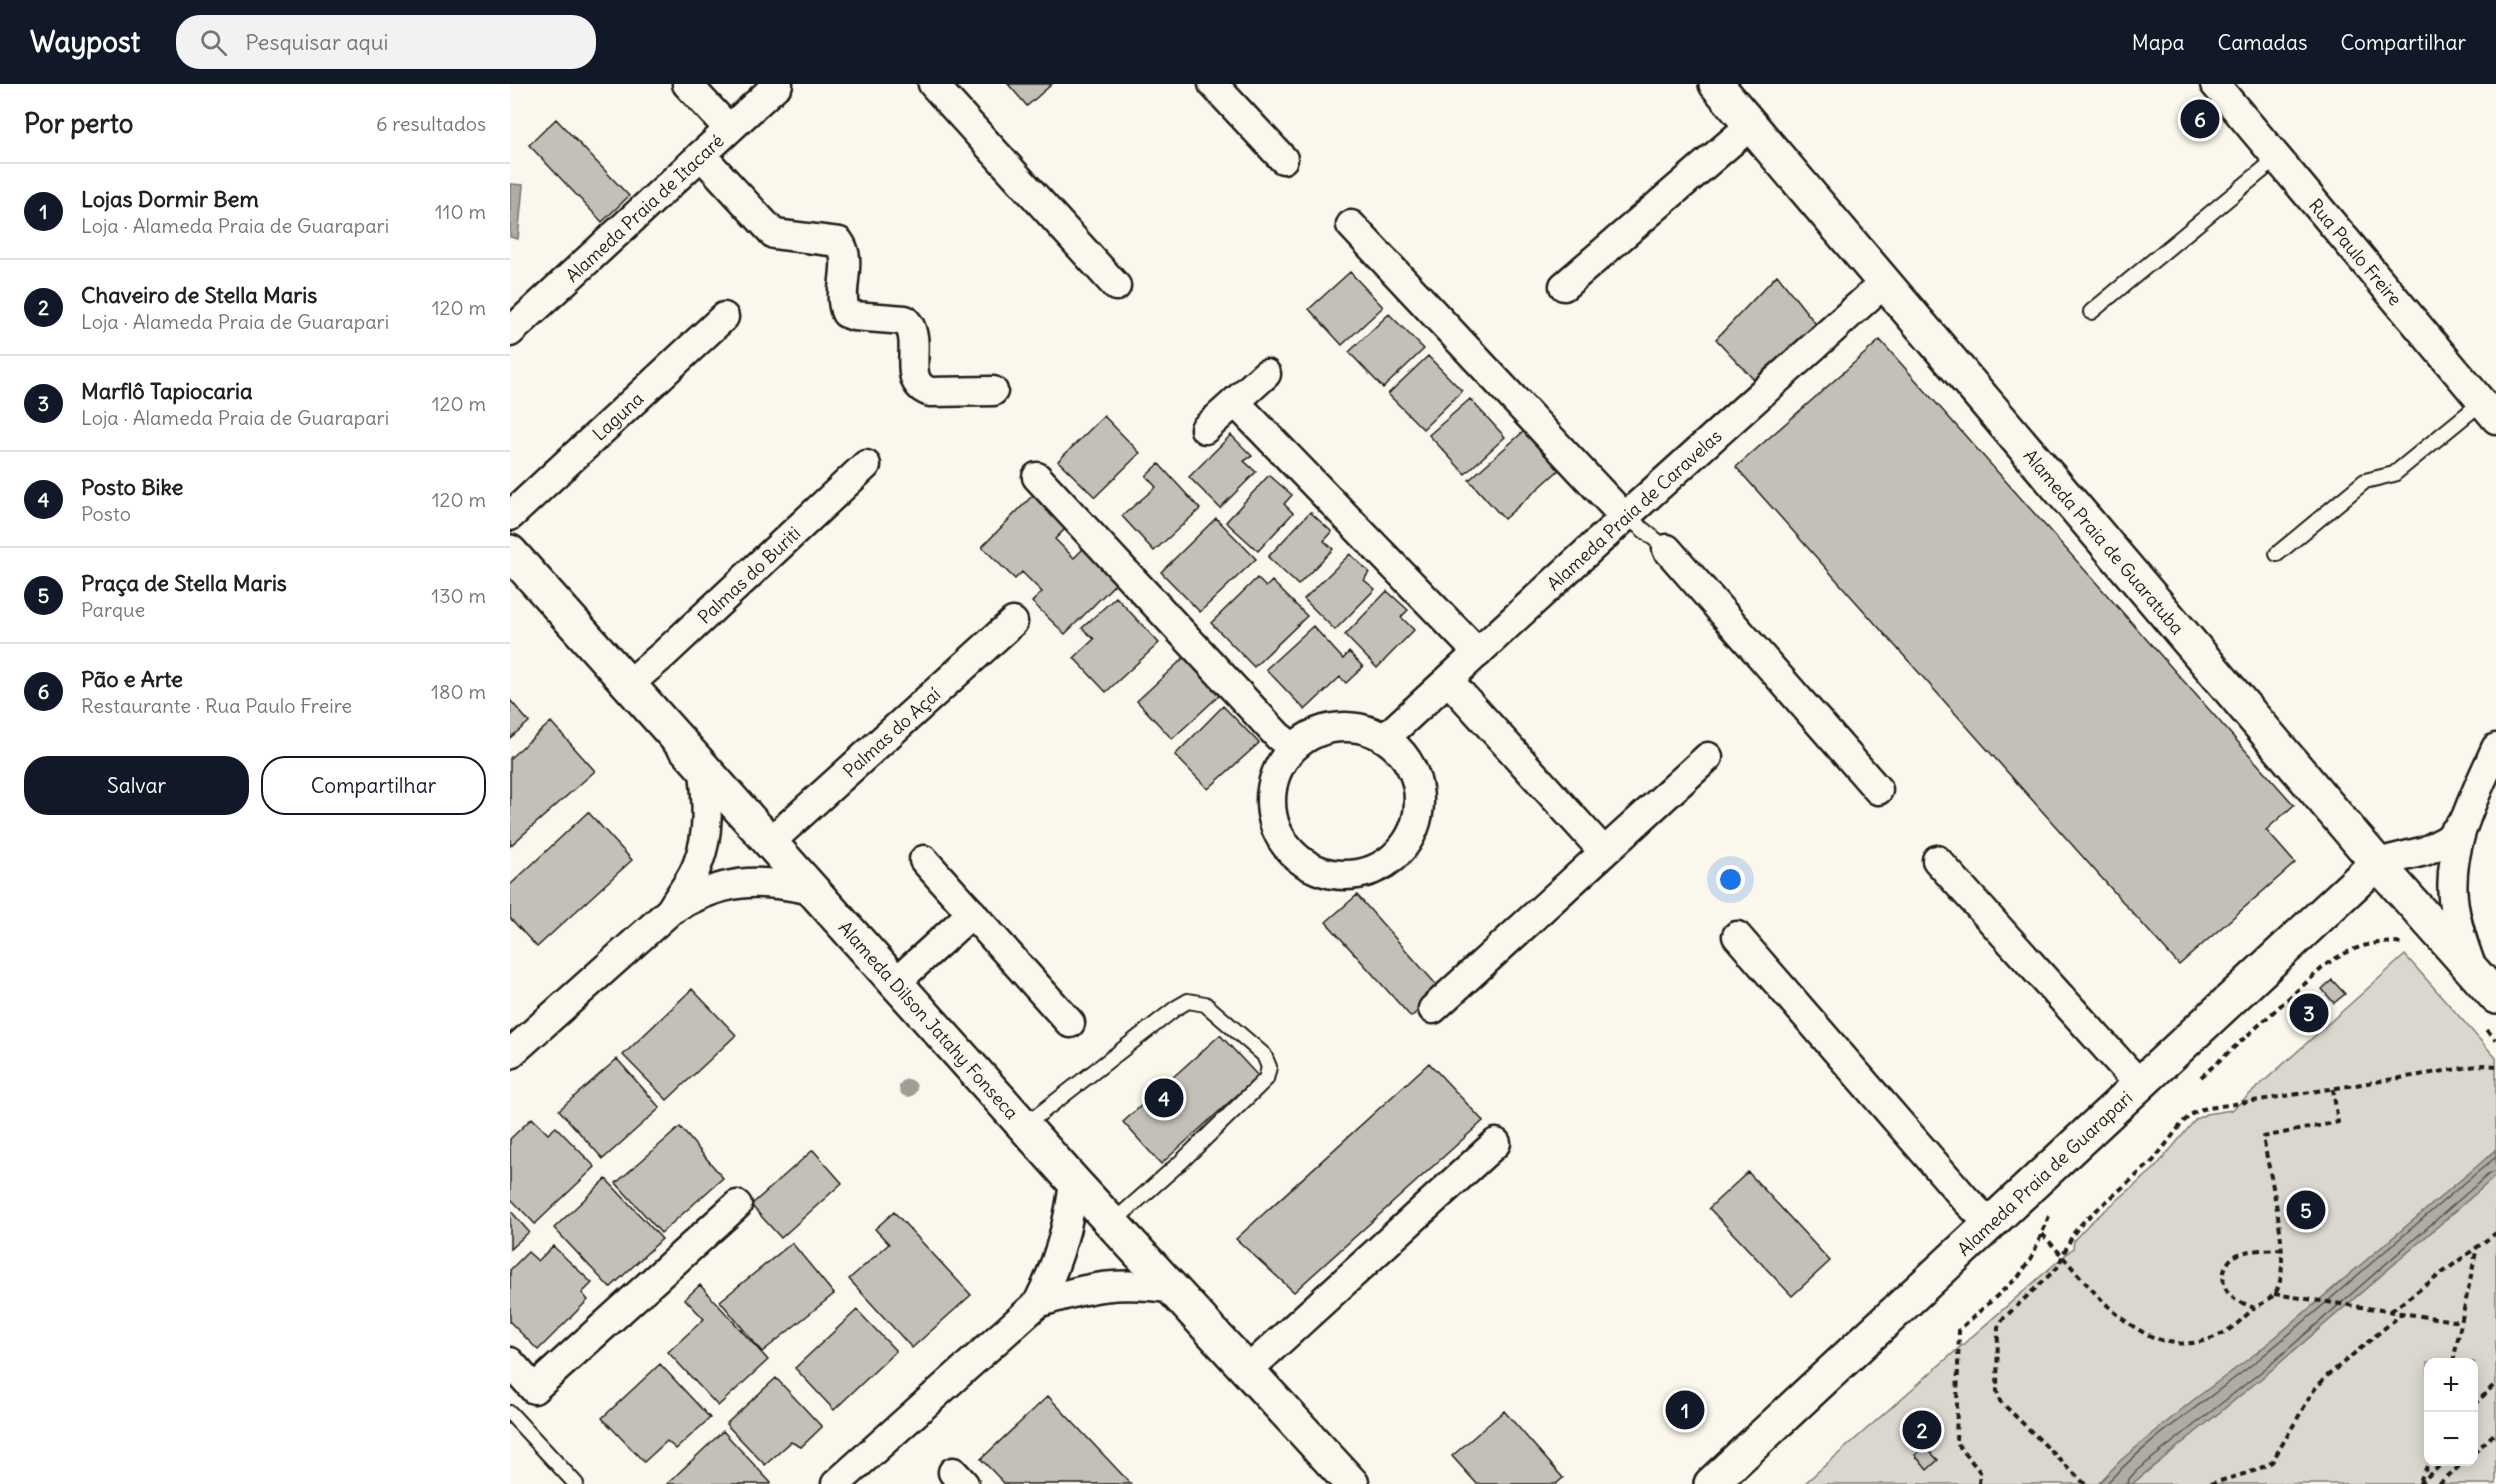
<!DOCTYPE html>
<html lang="pt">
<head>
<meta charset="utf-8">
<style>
  :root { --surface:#fff; --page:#f2f2f2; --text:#202124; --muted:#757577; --line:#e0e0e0; --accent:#111827 }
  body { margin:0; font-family:Delius,sans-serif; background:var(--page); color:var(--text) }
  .controls { position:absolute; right:18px; bottom:18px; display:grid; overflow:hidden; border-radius:12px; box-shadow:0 3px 15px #0003 }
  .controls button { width:54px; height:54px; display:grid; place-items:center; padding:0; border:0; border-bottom:2px solid var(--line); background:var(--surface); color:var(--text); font:30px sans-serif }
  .you { position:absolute; left:1221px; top:796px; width:21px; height:21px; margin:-15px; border:4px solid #fff; border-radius:50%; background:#1a73e8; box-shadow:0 0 0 9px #1a73e833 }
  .badge { display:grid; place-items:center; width:39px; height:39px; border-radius:50%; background:var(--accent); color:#fff; font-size:20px; font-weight:700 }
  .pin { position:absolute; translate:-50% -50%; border:3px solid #fff; box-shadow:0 2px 6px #0006 }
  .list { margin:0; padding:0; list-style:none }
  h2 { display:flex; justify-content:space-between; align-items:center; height:78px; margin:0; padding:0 24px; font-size:26px }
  h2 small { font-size:20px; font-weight:400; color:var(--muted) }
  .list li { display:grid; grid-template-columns:39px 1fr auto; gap:18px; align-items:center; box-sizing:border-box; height:96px; padding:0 24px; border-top:2px solid var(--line) }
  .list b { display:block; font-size:22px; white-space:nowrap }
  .list p { margin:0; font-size:20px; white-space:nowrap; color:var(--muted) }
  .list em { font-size:20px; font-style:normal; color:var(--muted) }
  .actions { display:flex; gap:12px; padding:18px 24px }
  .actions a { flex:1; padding:14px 0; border:2px solid var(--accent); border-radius:24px; text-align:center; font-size:21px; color:var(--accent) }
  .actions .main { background:var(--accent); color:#fff }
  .icon { flex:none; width:33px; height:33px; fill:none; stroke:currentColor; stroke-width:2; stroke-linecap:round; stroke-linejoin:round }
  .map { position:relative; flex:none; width:1986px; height:1400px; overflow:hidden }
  header { display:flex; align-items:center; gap:36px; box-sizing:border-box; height:84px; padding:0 30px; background:var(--accent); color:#fff }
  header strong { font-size:28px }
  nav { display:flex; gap:33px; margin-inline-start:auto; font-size:21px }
  .search { width:420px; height:54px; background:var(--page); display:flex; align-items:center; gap:15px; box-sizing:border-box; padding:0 21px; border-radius:24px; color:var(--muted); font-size:22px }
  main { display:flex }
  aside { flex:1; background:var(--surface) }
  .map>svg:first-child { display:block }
</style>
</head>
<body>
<header>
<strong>Waypost</strong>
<div class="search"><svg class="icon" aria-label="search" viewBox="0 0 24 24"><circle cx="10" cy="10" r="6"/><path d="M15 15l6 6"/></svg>Pesquisar aqui</div>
<nav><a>Mapa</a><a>Camadas</a><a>Compartilhar</a></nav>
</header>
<main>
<aside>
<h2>Por perto<small>6 resultados</small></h2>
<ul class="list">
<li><span class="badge">1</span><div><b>Lojas Dormir Bem</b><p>Loja · Alameda Praia de Guarapari</p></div><em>110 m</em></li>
<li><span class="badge">2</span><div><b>Chaveiro de Stella Maris</b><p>Loja · Alameda Praia de Guarapari</p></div><em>120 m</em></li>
<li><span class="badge">3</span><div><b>Marflô Tapiocaria</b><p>Loja · Alameda Praia de Guarapari</p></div><em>120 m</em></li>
<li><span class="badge">4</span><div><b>Posto Bike</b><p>Posto</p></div><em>120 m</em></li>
<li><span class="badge">5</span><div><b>Praça de Stella Maris</b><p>Parque</p></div><em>130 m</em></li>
<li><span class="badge">6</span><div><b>Pão e Arte</b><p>Restaurante · Rua Paulo Freire</p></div><em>180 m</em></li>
</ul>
<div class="actions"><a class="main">Salvar</a><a>Compartilhar</a></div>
</aside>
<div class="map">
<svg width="1986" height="1400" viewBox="0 0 1986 1400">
  <rect width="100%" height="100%" fill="#fbf7ec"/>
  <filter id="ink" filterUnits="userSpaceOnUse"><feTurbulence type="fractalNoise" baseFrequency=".0167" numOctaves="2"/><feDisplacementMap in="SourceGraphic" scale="12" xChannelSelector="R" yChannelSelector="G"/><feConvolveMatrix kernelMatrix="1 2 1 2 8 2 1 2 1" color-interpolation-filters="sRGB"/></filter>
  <g filter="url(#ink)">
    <!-- green -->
    <path fill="#dad7ce" stroke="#7b7a75" stroke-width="1.5" fill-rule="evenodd" d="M1895,871l91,103v426h-692l269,-236 1,-8 15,-16 65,-55 42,-50 10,-5 26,-4zM1918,1278h46v100h-46z"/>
    <!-- water -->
    <path fill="#afaca5" stroke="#74726e" stroke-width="1.5" d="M0,100l13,1 -5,54 -8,-2z
      M1986,1066v26l-222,192 -142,116h-34l23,-24 71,-59 67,-50z"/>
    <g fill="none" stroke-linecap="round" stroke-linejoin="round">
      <!-- shore -->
      <path stroke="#575653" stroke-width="1.5" d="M1596,1400c47,-50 106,-86 158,-129 79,-65 153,-134 232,-198
        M1618,1400l1,-5 7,-8 135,-107 219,-191 6,-1"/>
    </g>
    <!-- building -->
    <path fill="#c3c0b8" stroke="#1c1c1c" stroke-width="1.5" d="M498,0h44l-25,22z
      M46,35l73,77 -27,26 -73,-77z
      M840,188l33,35 -41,38 -33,-36z
      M1267,191l42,53 -62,55 -41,-44z
      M879,230l35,35 -41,39 -34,-36z
      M1370,256l414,465 -28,25 29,33 -116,102 -443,-498z
      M918,272l34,35 -39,38 -35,-35z
      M960,315l35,38 -40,37 -36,-39z
      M594,332l36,37 -45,44 -37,-36z
      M1014,347l35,39 -55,49 -35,-39z
      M721,351l21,21 -8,5 12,11 -36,36 -31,-31z
      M649,380l41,45 -46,42 -32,-35 34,-29 -10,-11z
      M759,391l23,20 -8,9 9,9 -35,38 -32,-29z
      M524,410l33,33 -12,12 19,19 13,-13 34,33 -56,56 -33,-32 10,-10 -20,-20 -7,7 -33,-32z
      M800,428l22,20 -8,9 9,8 -35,36 -30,-28z
      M706,434l40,41 -56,53 -39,-40z
      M840,470l19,18 -5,8 11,9 -40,41 -31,-31z
      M747,494l9,9 6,-6 35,35 -53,51 -43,-44z
      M877,507l21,19 -7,7 13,13 -37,38 -32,-33z
      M606,513l43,46 -53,49 -32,-34 20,-19 -12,-11z
      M803,542l30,33 6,-7 14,15 -17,16 -6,-6 -35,33 -39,-41z
      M679,569l35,38 -52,48 -35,-38z
      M0,616l19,22 -19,16z
      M713,622l36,37 -51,46 -33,-34z
      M41,638l44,49 -85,75v-88z
      M78,728l44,48 -95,87 -27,-29v-33z
      M847,811l84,95 -30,27 -85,-95z
      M1822,896l13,14 -11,9 -12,-14z
      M182,905l44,46 -69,65 -44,-45z
      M1798,917l13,14 -10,9 -13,-14z
      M710,951l38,41 -97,88 -38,-42z
      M107,975l43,49 -57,51 -44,-49z
      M919,979l54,58 -189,171 -58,-53z
      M22,1034l16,16 8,-7 39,40 -60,57 -25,-26v-59z
      M170,1043l43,51 -62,55 -45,-50z
      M303,1066l29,33 -61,55 -30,-33z
      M1238,1088l82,89 -38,35 -83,-88z
      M96,1095l56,60 -52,49 -56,-60z
      M0,1126l19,22 -19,17z
      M384,1128l77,83 -59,53 -63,-69 40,-35 -14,-15z
      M282,1159l42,51 -72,58 -42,-51z
      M43,1162l39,37 -10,10 6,7 -50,50 -28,-28v-52l18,-18 10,9z
      M190,1201l68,75 -50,46 -50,-54 36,-33 -19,-20z
      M347,1226l39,41 -62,59 -39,-42z
      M150,1280l50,54 -34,31 -9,-8 -23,21 -42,-44z
      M266,1294l46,49 -21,20 -10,-5 -26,23 -39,-41z
      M538,1312l83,88h-126l-24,-25z
      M994,1327l59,67 -7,6h-79l-25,-28z
      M1411,1334l12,15 -10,8 -12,-13z
      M213,1347l48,52 -1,1h-103z
      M1415,1363l13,13 -11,10 -12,-15z"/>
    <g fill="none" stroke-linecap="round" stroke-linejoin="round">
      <defs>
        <path id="service" d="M1581,228l185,-153
          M1115,431l42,34
          M1767,470l88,-73 29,-7 88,-72
          M514,1042l152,-118 12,-7 17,3 59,51 5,12 -3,12 -84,82 -69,61
          M0,1329l66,71"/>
        <g id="minor">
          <path d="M177,0l42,45"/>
          <path d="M423,0l183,202"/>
          <path d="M703,0l70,75"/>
          <path id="s1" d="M1705,0l281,335"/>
          <path d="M191,71l73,79 65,8c15,20 -3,48 7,71l8,3 51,4c21,21 -7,61 25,72l63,-1"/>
          <path d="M841,141l265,283"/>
          <path d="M1054,202l187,-161"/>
          <path id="s2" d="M0,248l268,-248"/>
          <path d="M725,318l243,251"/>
          <path d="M695,345l61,-55"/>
          <path d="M527,393l241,259 15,12"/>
          <path id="s3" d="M0,432l214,-199"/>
          <path d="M1157,465l211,241"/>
          <path d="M939,597l155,171"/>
          <path id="s4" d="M119,600l34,-29 203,-190"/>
          <circle cx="835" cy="717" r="74"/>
          <path id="s5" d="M875,654l241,-222 258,-233"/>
          <path id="s6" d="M259,759l244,-221"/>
          <path d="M414,776l146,163"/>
          <path d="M1427,776l203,225"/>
          <path d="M1867,779l48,-12 22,-11 18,-20"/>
          <path d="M162,824c8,-14 21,-29 26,-45 12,-30 9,-61 6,-93"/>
          <path d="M1227,852l229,264 24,24"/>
          <path d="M1961,882c-8,-22 -16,-45 -18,-68 -5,-54 22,-102 43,-150"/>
          <path d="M385,899l77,-70"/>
          <path d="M923,925l275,-252"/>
          <path d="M0,970l161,-144c50,-30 84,-33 140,-20"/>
          <path d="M528,1219c53,-17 81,-22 136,-14"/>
          <path d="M0,1278l24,27 203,-184"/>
          <path d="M739,1285l247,-226"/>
          <path d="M443,1388l11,12"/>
          <path d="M326,1400l202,-181c20,-39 31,-78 36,-121"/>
        </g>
        <g id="tertiary">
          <path id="s7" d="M1206,0l661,779 119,134"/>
          <path id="s8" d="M1201,1400l666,-621"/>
        </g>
        <g id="secondary">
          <path id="s9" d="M0,468l564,630 278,302"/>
        </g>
      </defs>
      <!-- service casing -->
      <use href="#service" stroke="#1c1c1c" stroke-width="18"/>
      <!-- minor casing -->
      <use href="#minor" stroke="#1c1c1c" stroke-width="33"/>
      <!-- tertiary casing -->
      <use href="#tertiary" stroke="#1c1c1c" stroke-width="38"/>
      <!-- secondary casing -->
      <use href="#secondary" stroke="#1c1c1c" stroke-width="38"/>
      <!-- path -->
      <path stroke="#1c1c1c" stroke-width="4" stroke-dasharray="6 4.5" stroke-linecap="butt" d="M1977,946l9,10
        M1691,993l127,-114c24,-15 45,-24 74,-19
        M1532,1150c49,50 106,146 188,95 8,-5 16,-14 24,-21
        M1772,1165c-14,1 -30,0 -43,5 -15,5 -21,27 -10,40 6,7 17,10 25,14 7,-4 17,-9 22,-16 17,-29 -7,-120 -13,-155l75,-15 -5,-33
        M1764,1210l187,28
        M1881,1227l105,-78
        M1943,1278l24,-115
        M1964,1321l22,-22
        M1964,1369l22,-21
        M1910,1397l9,-19
        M1469,1400l1,-12 -24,-30 3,-112 60,-54 13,-19 17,-41
        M1575,1400l-85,-83 -3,-10 1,-64 6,-9 53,-50 16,-34 11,-13 69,-60 30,-39 9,-8 10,-5 281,-44 13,1
        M1700,1400l47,-14 15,-8 42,-72 13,-14 76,-63
        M1909,1400l25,-22
        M1929,1400l25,-22"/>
      <!-- service -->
      <use href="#service" stroke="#fbf7ec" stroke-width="14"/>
      <!-- minor -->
      <use href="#minor" stroke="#fbf7ec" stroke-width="28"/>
      <!-- tertiary -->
      <use href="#tertiary" stroke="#fbf7ec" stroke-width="33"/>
      <!-- secondary -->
      <use href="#secondary" stroke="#fbf7ec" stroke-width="33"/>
    </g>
    <!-- trees -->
    <circle fill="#a09d97" cx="398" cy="1004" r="9"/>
  </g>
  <g text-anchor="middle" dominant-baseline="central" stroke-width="5" stroke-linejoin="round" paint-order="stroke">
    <!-- street labels -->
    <g font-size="18" fill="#1c1c1c" stroke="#fbf7ec">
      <text stroke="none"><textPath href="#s2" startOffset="183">Alameda Praia de Itacaré</textPath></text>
      <text stroke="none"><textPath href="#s1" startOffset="219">Rua Paulo Freire</textPath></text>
      <text stroke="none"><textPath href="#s3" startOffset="147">Laguna</textPath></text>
      <text stroke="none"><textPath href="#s5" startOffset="338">Alameda Praia de Caravelas</textPath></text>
      <text stroke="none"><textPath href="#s7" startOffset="600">Alameda Praia de Guaratuba</textPath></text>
      <text stroke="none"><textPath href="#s4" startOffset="162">Palmas do Buriti</textPath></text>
      <text stroke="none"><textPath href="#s6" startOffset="165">Palmas do Açaí</textPath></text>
      <text stroke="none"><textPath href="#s9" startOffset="628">Alameda Dilson Jatahy Fonseca</textPath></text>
      <text stroke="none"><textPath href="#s8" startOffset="456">Alameda Praia de Guarapari</textPath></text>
    </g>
  </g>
</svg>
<div class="controls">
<button>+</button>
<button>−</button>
</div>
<div class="you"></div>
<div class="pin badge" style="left:1175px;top:1326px">1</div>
<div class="pin badge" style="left:1412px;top:1346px">2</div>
<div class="pin badge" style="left:1799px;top:929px">3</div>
<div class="pin badge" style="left:654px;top:1014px">4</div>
<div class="pin badge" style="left:1796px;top:1126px">5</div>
<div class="pin badge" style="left:1690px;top:35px">6</div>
</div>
</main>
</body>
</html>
